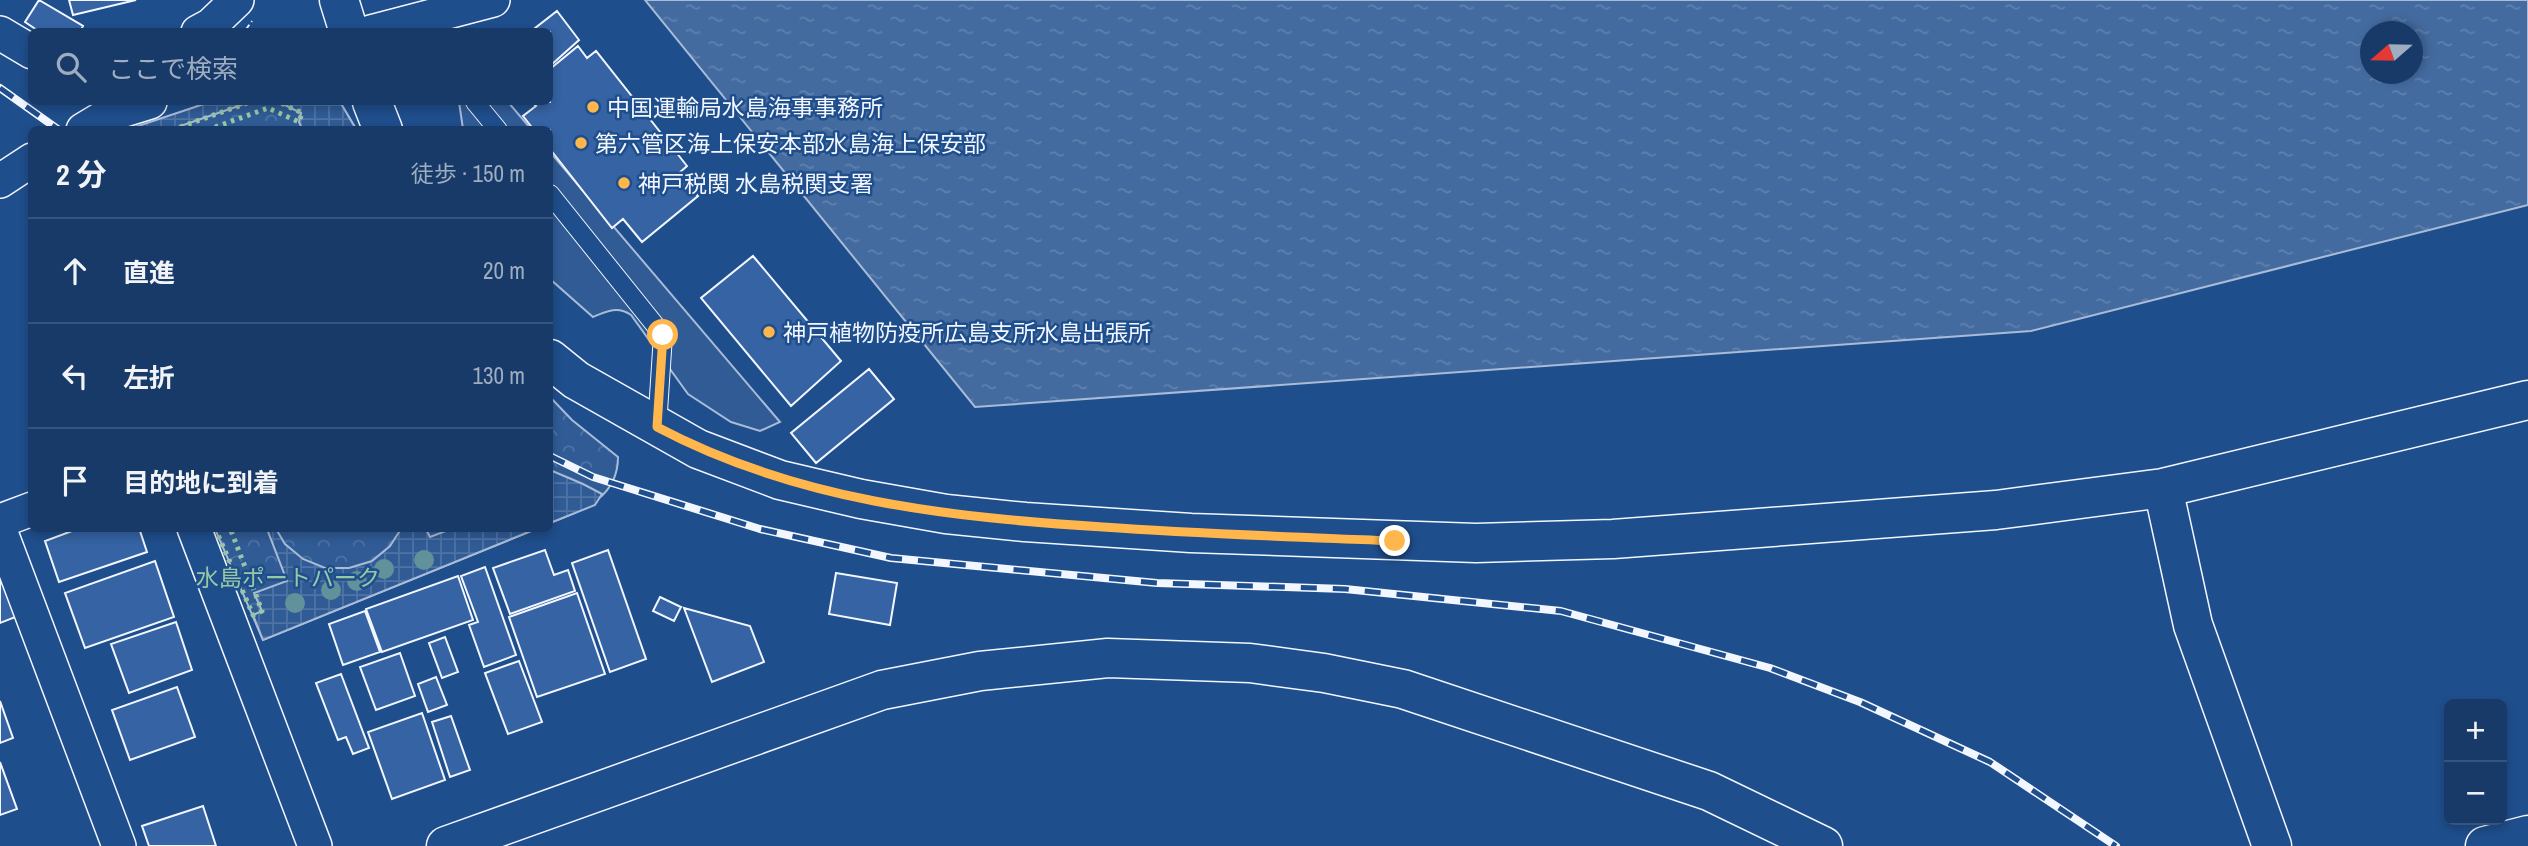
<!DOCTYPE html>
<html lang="ja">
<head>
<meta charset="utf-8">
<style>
  :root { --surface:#173a69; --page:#244571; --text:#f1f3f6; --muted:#9eadc0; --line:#36547d }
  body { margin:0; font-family:"Archivo Narrow","Noto Sans JP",sans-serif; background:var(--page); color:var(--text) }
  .controls { position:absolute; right:21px; bottom:21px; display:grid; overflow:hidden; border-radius:10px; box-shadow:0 4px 10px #0003 }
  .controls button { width:63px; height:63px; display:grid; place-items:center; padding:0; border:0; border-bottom:2px solid var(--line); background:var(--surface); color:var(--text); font:35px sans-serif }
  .compass { position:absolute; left:2360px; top:21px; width:63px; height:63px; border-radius:50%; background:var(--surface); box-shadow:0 4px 10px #0003; rotate:250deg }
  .stop { position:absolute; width:21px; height:21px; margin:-16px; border:5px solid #ffb74d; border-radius:50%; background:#fff }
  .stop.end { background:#ffb74d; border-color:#fff; box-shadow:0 2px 7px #0008 }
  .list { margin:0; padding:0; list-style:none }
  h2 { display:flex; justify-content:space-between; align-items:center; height:91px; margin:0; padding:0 28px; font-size:30px }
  h2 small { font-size:23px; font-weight:400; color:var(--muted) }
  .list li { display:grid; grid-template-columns:46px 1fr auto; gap:21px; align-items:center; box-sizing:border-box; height:105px; padding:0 28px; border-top:2px solid var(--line) }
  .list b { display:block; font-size:26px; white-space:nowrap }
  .list em { font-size:23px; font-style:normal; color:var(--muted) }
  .icon { flex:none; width:38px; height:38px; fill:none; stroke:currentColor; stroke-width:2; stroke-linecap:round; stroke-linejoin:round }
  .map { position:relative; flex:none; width:2528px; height:846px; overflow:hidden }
  .search { position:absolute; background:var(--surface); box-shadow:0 4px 10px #0003; left:28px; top:28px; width:525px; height:77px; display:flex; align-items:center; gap:18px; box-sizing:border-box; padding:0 24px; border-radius:10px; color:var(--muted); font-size:26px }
  .panel { position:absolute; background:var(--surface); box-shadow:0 4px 10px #0003; left:28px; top:126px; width:525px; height:406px; border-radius:10px }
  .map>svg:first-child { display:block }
</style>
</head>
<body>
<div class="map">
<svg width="2528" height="846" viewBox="0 0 2528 846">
  <defs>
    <pattern id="park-crowns" width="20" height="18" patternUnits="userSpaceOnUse" patternTransform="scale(1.75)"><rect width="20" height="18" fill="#305b95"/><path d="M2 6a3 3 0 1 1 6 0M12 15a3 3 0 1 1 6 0" fill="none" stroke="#4e73a5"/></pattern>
    <pattern id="plaza-grid" width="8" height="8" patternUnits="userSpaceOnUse" patternTransform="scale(1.75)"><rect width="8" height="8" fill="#305b95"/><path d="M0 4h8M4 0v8" fill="none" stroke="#4e73a5"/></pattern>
    <pattern id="water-ripples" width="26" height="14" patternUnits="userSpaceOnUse" patternTransform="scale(1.75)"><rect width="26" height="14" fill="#446ba0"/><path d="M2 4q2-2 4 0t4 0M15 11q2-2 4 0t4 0" fill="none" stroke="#5f81ae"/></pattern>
  </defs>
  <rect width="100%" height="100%" fill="#1f4e8c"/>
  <!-- park -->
  <path fill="url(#park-crowns)" stroke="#a8bbd7" stroke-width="2" d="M210,102h130l16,27 -227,1z
    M550,397l22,23 46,37c0,41 -35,53 -68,66z
    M215,529h321l-273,111z"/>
  <!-- pitch -->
  <path fill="#305b95" stroke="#a8bbd7" stroke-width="2" d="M459,102h49l23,27h-68z
    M550,152l230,270 -20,9 -29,-9 -43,-28 -57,-79c-13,-9 -24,-4 -38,2l-43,-38z"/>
  <!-- plaza -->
  <path fill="url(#plaza-grid)" stroke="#a8bbd7" stroke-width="2" d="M210,102h40l-78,27h-43z
    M279,102h61l16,27h-54l-3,-7 2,-9z
    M550,470l33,14 19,10 -7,11 -45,18z
    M267,529h9l9,15 18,15 22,9h24l23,-7 18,-15 11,-17h25l4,8 21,-8h85l-273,111 -10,-25 9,-4 -8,-18 33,-12z"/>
  <!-- water -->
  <path fill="url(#water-ripples)" stroke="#a8bbd7" stroke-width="2" fill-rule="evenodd" d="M645,0h1883v205l-497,126 -1056,76zM2370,32h42v42h-42z"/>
  <!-- building -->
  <path fill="#3563a3" stroke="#f2f6ff" stroke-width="2" d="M39,0l44,26 -3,6h-40l-15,-10z
    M69,0h67l-63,15z
    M557,11l22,29 -29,26v-34h-20z
    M578,46l9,12 9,-7 91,115 -8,7 19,23 -56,46 -19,-23 -11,9 -62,-79v-19h-16l-11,-14 13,-10 -4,-4h18v-33z
    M753,256l88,105 -50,45 -90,-108z
    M869,369l25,30 -78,64 -25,-30z
    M80,528h59l8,24 -88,30 -14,-41z
    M545,550l9,25 14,-5 7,21 -65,23 -17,-46z
    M608,550l38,109 -36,13 -38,-109z
    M155,561l19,56 -89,31 -20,-55z
    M0,566l18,50 -18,7z
    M485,567l31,88 -32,12 -15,-42 9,-3 -17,-46z
    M836,573l61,10 -7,42 -61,-11z
    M458,576l15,44 -91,32 -16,-43z
    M577,593l28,81 -68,23 -28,-80z
    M660,597l21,10 -7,14 -21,-10z
    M684,608l66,18 14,36 -52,20z
    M365,611l15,41 -37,13 -14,-41z
    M176,622l16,48 -63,23 -18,-49z
    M445,637l13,35 -16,6 -13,-35z
    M400,653l15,43 -39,14 -16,-43z
    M519,661l23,61 -34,12 -23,-61z
    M341,674l28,74 -16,6 -7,-17 -8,3 -22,-57z
    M436,677l11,28 -19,7 -10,-28z
    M177,687l18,50 -65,23 -18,-50z
    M0,701l13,37 -13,5z
    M422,713l23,67 -53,19 -24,-67z
    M451,716l19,54 -20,7 -18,-55z
    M0,762l17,47 -17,6z
    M203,806l13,40h-67l-7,-20z"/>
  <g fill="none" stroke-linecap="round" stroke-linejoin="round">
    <defs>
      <path id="lane" d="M475,102l23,28
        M550,194l113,141 -6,92"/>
      <path id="street" d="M198,32l13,-7 26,-25
        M371,32l122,-32
        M0,33l32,19
        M83,130l25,-15 42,-13
        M0,181l32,-21
        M0,521l32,-12
        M194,528l121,318
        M0,530l119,316"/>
      <path id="secondary" d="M339,0l10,32
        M372,102l11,28
        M550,359l26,21 122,69 82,31 81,19 85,15 79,8 166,11 285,10 137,-4 383,-29 167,-22 365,-88
        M2163,488l30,137 79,221
        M446,846l436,-156 98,-19 128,-13 142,5 74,10 79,16 306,102 114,55
        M2485,846l43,-11"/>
    </defs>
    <!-- lane casing -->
    <use href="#lane" stroke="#f2f6ff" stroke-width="20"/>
    <!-- street casing -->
    <use href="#street" stroke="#f2f6ff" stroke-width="36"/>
    <!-- secondary casing -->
    <use href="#secondary" stroke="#f2f6ff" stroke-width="41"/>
    <!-- lane -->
    <use href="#lane" stroke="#1f4e8c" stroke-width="18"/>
    <!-- street -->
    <use href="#street" stroke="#1f4e8c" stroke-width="33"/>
    <!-- secondary -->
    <use href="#secondary" stroke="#1f4e8c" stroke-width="38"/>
    <defs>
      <path id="rail" d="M0,88l59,42
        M550,456l43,21 167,52 131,29 266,25 188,6 216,22 209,57 90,34 130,60 126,84"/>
    </defs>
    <!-- rail casing -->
    <use href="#rail" stroke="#f2f6ff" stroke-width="8"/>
    <!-- rail -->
    <use href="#rail" stroke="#1f4e8c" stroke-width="5" stroke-dasharray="16" stroke-linecap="butt"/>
    <!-- hedge -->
    <path stroke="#97c8a6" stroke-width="5" stroke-dasharray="3.5 5" stroke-linecap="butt" d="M172,130l78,-28
      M207,130l61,-22 31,14 3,-9 -23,-11
      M215,528l38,87 9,-4 -32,-83"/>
    <!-- fence -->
    <path stroke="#f2f6ff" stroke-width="2" stroke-dasharray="9 3.5" stroke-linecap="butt" d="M244,32l8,-11"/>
  </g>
  <!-- trees -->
  <g fill="#61919a">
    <circle cx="424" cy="560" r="10"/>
    <circle cx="384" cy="569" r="10"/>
    <circle cx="357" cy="581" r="10"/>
    <circle cx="331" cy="590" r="10"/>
    <circle cx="295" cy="603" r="10"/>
  </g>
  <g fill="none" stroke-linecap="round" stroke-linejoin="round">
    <!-- route -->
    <path stroke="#ffb74d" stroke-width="9" d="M663,335l-6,92c140,74 291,90 446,100 97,7 195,10 292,14"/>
  </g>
  <!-- markers -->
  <g fill="#ffb74d" stroke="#1f4e8c" stroke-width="2.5">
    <circle cx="593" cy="107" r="7"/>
    <circle cx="581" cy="143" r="7"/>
    <circle cx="624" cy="183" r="7"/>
    <circle cx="769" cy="332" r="7"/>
  </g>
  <g text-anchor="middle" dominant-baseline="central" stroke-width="5" stroke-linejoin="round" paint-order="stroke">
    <!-- poi labels -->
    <g font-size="23" fill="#f2f6ff" stroke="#1f4e8c" text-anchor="start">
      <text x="607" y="107">中国運輸局水島海事事務所</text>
      <text x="595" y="143">第六管区海上保安本部水島海上保安部</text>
      <text x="638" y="183">神戸税関 水島税関支署</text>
      <text x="783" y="332">神戸植物防疫所広島支所水島出張所</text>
    </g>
    <!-- park labels -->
    <g font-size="23" fill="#97c8a6" stroke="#1f4e8c">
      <text x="288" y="577">水島ポートパーク</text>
    </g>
  </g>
</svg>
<div class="controls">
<button>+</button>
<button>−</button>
</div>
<svg class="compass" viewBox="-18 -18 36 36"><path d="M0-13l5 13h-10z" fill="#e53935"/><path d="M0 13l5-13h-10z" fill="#9eadc0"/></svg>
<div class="stop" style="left:663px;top:335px"></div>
<div class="stop end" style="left:1395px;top:541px"></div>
<div class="search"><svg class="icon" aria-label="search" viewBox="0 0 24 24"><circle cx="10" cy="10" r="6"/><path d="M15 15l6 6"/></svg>ここで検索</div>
<section class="panel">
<h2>2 分<small>徒歩 · 150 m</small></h2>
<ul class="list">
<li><svg class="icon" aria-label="ahead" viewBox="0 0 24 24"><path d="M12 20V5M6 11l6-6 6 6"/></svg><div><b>直進</b></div><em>20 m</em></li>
<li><svg class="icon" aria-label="left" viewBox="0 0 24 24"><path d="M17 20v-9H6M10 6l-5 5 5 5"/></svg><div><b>左折</b></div><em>130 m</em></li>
<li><svg class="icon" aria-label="arrive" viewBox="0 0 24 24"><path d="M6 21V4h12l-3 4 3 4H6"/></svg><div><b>目的地に到着</b></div></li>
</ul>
</section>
</div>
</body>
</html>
